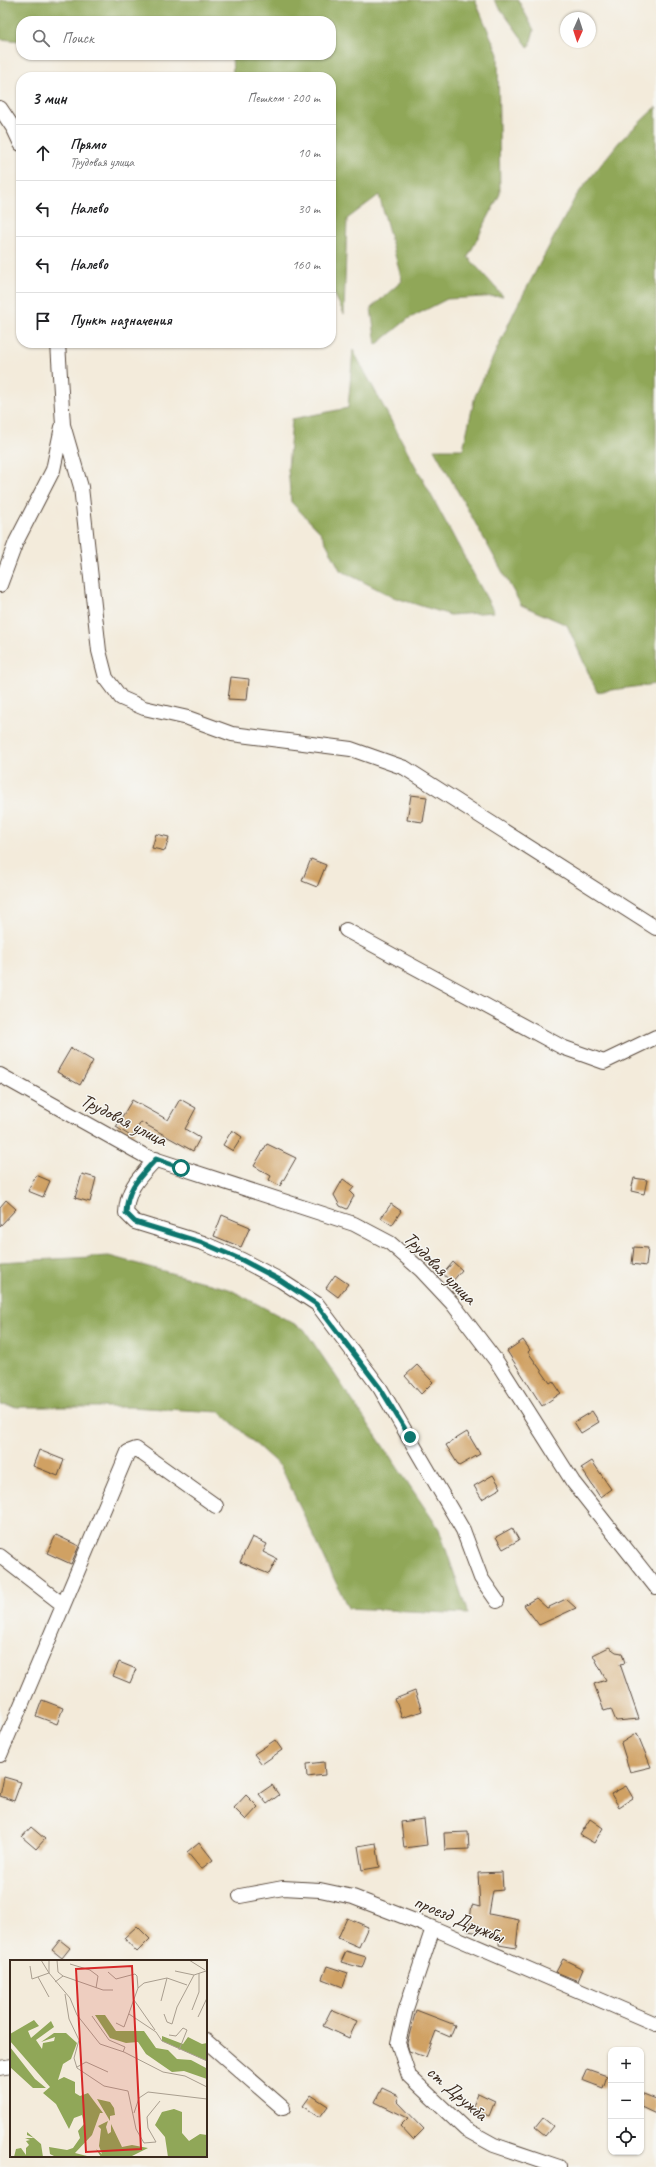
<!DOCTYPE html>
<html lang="ru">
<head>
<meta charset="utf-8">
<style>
  :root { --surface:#fff; --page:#f2f2f2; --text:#202124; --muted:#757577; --line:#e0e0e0 }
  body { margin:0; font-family:Caveat,sans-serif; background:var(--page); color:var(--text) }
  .controls { position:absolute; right:12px; bottom:12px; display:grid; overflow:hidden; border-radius:8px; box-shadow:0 1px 3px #0004 }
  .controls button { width:36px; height:36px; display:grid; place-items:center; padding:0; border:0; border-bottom:1px solid var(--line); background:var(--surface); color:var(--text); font:20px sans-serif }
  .compass { position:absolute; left:560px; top:12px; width:36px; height:36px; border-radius:50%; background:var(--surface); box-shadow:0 1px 3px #0004; rotate:183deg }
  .stop { position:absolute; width:12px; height:12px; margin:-9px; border:3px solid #0f766e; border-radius:50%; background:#fff }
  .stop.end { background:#0f766e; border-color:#fff; box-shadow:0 1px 4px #0008 }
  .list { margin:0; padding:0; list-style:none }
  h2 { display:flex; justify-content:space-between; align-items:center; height:52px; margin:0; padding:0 16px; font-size:17px }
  h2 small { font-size:13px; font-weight:400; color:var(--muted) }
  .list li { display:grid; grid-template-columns:26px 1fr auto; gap:12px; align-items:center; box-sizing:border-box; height:56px; padding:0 16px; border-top:1px solid var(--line) }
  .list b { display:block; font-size:15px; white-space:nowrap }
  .list p { margin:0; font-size:13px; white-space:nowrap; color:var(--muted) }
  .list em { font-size:13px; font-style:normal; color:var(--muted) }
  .icon { flex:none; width:22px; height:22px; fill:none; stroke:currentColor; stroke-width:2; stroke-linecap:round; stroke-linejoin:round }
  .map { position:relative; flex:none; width:656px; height:2167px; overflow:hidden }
  .search { position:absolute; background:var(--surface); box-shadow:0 1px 3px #0004; left:16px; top:16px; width:320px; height:44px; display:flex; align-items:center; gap:10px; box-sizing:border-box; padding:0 14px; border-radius:16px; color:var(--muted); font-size:15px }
  .panel { position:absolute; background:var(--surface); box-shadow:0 1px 3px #0004; left:16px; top:72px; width:320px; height:276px; border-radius:16px }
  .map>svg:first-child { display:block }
</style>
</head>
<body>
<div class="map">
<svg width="656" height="2167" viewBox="0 0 656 2167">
  <rect width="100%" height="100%" fill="#f6f6f2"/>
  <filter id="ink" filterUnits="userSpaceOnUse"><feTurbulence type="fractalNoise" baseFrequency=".025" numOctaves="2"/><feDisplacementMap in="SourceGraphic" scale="8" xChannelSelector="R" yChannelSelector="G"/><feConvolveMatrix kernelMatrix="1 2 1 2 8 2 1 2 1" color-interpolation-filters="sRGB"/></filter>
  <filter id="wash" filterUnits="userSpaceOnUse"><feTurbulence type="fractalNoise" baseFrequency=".012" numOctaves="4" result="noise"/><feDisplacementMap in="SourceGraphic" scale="16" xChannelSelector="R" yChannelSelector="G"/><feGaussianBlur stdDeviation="0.9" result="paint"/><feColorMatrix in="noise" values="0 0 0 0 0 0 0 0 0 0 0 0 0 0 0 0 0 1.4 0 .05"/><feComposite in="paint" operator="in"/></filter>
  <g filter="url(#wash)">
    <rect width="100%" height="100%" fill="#f3ebdb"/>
    <!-- forest -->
    <path fill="#90a758" stroke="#66683b" d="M0,0h475l23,54 2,140 -32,63 35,39 -56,3 -39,20 -32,26 -5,-37 31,-27 -23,-86 -32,24 -3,95 -13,-27v-210h-98l-1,-22h99v-34h-310v20l-21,-2z
      M494,0h24l16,30 -5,18z
      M656,107v577l-59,8 -30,-67 -46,-20 -87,-156h29l12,-53 41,-88 60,-112 43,-54z
      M353,350l141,262 -44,3 -57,-18 -53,-27 -19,-37 -30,-31 -3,-33 4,-50 56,-11z
      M109,1256l120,33 75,40 135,200 29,85 -120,-6 -67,-141 -61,-55 -91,-5h-111l-18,-2v-143z"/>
    <g id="blocks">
      <!-- building -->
      <path fill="#d0a163" d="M231,677l18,2 -2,21 -19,-1z
        M411,795l16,2 -4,25 -16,-2z
        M156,834l13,3 -4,14 -13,-3z
        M311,859l15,6 -9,22 -15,-6z
        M71,1048l22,13 -13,24 -23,-13z
        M180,1099l16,9 -11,21 15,9 -7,13 -52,-29 -9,15 -16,-10 16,-27 36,20z
        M232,1130l10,7 -9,14 -10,-6z
        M267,1144l29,14 -16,28 -11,-6 2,-4 -17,-10z
        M82,1174l14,4 -6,24 -15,-4z
        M36,1175l14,6 -7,16 -15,-6z
        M634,1178l13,2 -3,14 -13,-3z
        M343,1179l11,8 -4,5 4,4 -7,13 -7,-3 -6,-11z
        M6,1200l10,9 -16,17v-19z
        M391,1204l10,7 -9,14 -11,-7z
        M222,1215l28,12 -9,20 -27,-11z
        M634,1247l14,1 -2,18 -14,-2z
        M453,1262l9,8 -10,12 -9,-8z
        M335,1275l13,9 -10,13 -12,-9z
        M523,1340l7,10 -2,2 22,31 3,-2 8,12 -19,13 -35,-55z
        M417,1365l16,17 -12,12 -16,-18z
        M592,1411l7,11 -18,11 -7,-11z
        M467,1432l13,22 -21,12 -13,-21z
        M39,1450l25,10 -6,16 -25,-10z
        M592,1461l19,28 -11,8 -19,-29z
        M493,1475l8,13 -19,11 -8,-13z
        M512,1528l7,12 -16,9 -7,-12z
        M56,1535l23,11 -8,18 -24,-11z
        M252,1537l15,7 -4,8 14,7 -8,15 -29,-12z
        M536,1598l11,10 19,-9 10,9 -37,17 -15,-20z
        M609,1647l7,5 6,1 3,10 -5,1 19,55 -23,2 -5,-12 -7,2 -10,-27 12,-4 -13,-25z
        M119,1662l17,7 -6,14 -17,-7z
        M415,1691l7,20 -20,7 -7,-19z
        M42,1700l21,8 -6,16 -21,-8z
        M637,1733l14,34 -21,5 -9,-29z
        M275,1740l7,10 -20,14 -8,-10z
        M324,1762l1,13 -18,2 -1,-13z
        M4,1777l17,5 -7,19 -14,-5z
        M272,1785l7,10 -12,9 -8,-10z
        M626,1786l7,12 -14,9 -8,-13z
        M246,1795l12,12 -12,13 -12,-12z
        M424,1819l3,26 -23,3 -3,-26z
        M590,1819l13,9 -9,15 -14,-8z
        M31,1827l14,12 -9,10 -14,-12z
        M468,1832l1,17 -24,1 -1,-17z
        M199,1842l14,18 -12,9 -14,-17z
        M376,1843l4,24 -18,3 -4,-24z
        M502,1872l1,18 -10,1 -4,23 30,6 -3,28 -17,-3 1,-9 -32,-5 4,-26 8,2 -2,-34z
        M347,1918l21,9 -9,20 -21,-9z
        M137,1926l13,13 -13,13 -13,-14z
        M60,1940l10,8 -8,10 -10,-8z
        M346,1951l20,6 -4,11 -21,-6z
        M563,1959l20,10 -5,12 -22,-9z
        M327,1966l21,7 -5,14 -21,-8z
        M331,2010l26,11 -8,17 -26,-12z
        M416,2010l39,15 -5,12 -14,-6 -10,26 -17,-6 -2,-8z
        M587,2069l20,7 -4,12 -21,-8z
        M382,2088l17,8 -2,5 27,28 -11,11 -13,-14 8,-8 -33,-16z
        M478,2093l17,8 -6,15 -17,-7z
        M641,2093l15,6v15l-15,-7z
        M311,2095l17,11 -8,11 -17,-11z
        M543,2118l10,8 -8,10 -10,-8z"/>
    </g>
  </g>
  <g filter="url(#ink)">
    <use href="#blocks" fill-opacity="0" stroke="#57473a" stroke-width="1"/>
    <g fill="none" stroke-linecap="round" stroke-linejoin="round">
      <defs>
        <path id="minor" d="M0,108l14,21 7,15
          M58,343l5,82 18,62 18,164 7,27 15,20 23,10 44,10 44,16 119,15 54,19 251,160
          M0,585l16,-43 37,-72 9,-43
          M346,930l216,117 42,15 52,-25
          M0,1075l145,81 209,68 36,19 31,27 31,33 45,59 76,120 83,105
          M156,1159c-16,18 -29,28 -30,54l9,9 68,21 39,17 38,20 37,24 63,84 83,142 18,48 16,23
          M0,1556l62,48
          M0,1755l128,-303 8,-3 80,57
          M240,1896l43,-8 37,2 33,7 80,31 223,96
          M433,1928l-27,81 -8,34 11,33 56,53 29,16 65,22
          M206,2041l77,67
          M0,2068l11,-2"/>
      </defs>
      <!-- minor casing -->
      <use href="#minor" stroke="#57473a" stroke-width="16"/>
      <!-- minor -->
      <use href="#minor" stroke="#fff" stroke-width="14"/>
    </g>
  </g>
  <g fill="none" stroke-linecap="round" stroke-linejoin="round" filter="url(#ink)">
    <!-- route -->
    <path stroke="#0f766e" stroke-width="5" d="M181,1168l-25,-9c-16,18 -29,28 -30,54l9,9 68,21 39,17 38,20 36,24 64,84 30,49"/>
  </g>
  <g text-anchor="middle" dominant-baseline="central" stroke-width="3" stroke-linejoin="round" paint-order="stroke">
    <!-- street labels -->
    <g font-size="19" fill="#3b2a1e" stroke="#f6f6f2">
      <text transform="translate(124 1120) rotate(27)">Трудовая улица</text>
      <text transform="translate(440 1268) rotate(45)">Трудовая улица</text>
      <text transform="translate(459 1919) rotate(23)">проезд Дружбы</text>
      <text transform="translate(457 2093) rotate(41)">ст Дружба</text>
    </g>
  </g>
  <!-- overview -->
  <g transform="translate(10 1960)">
    <rect width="197" height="197" fill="#f3ebdb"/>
    <path d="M85,55h10l11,16h28l12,17 12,2 9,9 14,1 15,8 1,11 -23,-8 -12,1 -26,-18 -8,-12 -12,1 -16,-5zM24,60l5,6 -11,5 3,7 20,-17 3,6 -18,13 6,9 1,-6 11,-2 1,-4 -14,5 13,-9h12l11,10 -6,16 -8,5 -5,16 6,-3 11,5v11l5,3 8,-3 15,20h-3l-8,22 -17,18 16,4h-35l-6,-3 -1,-7 18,3 6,-2 7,-10 -2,-7 6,-7 -2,-9 -8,3 -5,11 -13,-25 -13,-11 7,-6 -40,-46v-7zM152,76l21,8 5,-7 14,7 5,-1v18l-45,-20zM0,87l25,32 11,9h-13l-23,-21zM87,139l13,3 4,6 1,7 -5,1v5zM164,149l8,3v21l7,8 11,-7 7,1v22h-39l-3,-20 -10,-12 7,-13zM98,161l-2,6 2,7 3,-2v-8l11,23 10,-2 16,3 -16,8 -31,1 -5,-8 6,5 -3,-8 2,-17 -3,-3zM17,172l14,12 2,13h-29l2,-8 5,-1 5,7v-7l3,-3 -3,-4 4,-1 -5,-2h9l-7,-3z" fill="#90a758"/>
    <path fill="none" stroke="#a99e8f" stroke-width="1" d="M39,0v13l21,25 7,17 23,29 24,8 39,20 22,4 22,11M47,0l1,12 5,4M179,0l16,10M60,4l20,6 8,6 -2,12M20,6l2,13 17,-6 -8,-13M165,11l19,4 12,-4M98,12l8,7 19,-5 2,2 1,12 -14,39 -8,-4M28,17l11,20M45,22l8,-6 40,14h10M128,28l6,-5 23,-5 20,7M55,34l4,25 10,21 -5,18 3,10 27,18 24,5 8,38 8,14 12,-1 -8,-14 -1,-11 13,-16M124,40l21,30M151,41l6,-23M182,50l7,-18v-19M119,54l27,18 6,9 45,20M154,54l3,8 5,2 5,-17 17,-32M82,56l17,24 16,7 -2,5M188,57l9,-19M159,75l7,1 7,-8 4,2 -8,20M67,107l9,-5 22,10M124,153l5,-15 9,-6 59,7"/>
    <path fill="#d62828" fill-opacity="0.15" stroke="#d62828" stroke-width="2" d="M122,6l9,183 -55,3 -10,-183z"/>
    <rect width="197" height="197" fill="none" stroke="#3b2a1e" stroke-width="2"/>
  </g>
</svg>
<div class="controls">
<button>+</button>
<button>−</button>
<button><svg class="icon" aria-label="locate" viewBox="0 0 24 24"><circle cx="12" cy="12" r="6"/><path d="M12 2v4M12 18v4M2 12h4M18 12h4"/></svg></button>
</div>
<svg class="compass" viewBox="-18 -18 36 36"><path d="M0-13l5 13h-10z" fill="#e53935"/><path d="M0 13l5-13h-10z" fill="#757577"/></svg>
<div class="stop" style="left:181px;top:1168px"></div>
<div class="stop end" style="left:410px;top:1437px"></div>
<div class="search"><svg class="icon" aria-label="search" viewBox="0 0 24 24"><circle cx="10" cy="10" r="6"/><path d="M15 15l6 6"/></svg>Поиск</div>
<section class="panel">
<h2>3 мин<small>Пешком · 200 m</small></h2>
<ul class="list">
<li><svg class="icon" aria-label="ahead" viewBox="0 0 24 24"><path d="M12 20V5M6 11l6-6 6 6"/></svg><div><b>Прямо</b><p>Трудовая улица</p></div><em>10 m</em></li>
<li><svg class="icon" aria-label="left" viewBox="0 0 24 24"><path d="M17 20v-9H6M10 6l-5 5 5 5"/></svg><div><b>Налево</b></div><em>30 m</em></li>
<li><svg class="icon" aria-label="left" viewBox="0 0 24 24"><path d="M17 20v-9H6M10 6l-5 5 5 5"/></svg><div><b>Налево</b></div><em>160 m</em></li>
<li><svg class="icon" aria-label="arrive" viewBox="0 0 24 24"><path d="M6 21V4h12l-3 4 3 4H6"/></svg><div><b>Пункт назначения</b></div></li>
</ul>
</section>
</div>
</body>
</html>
